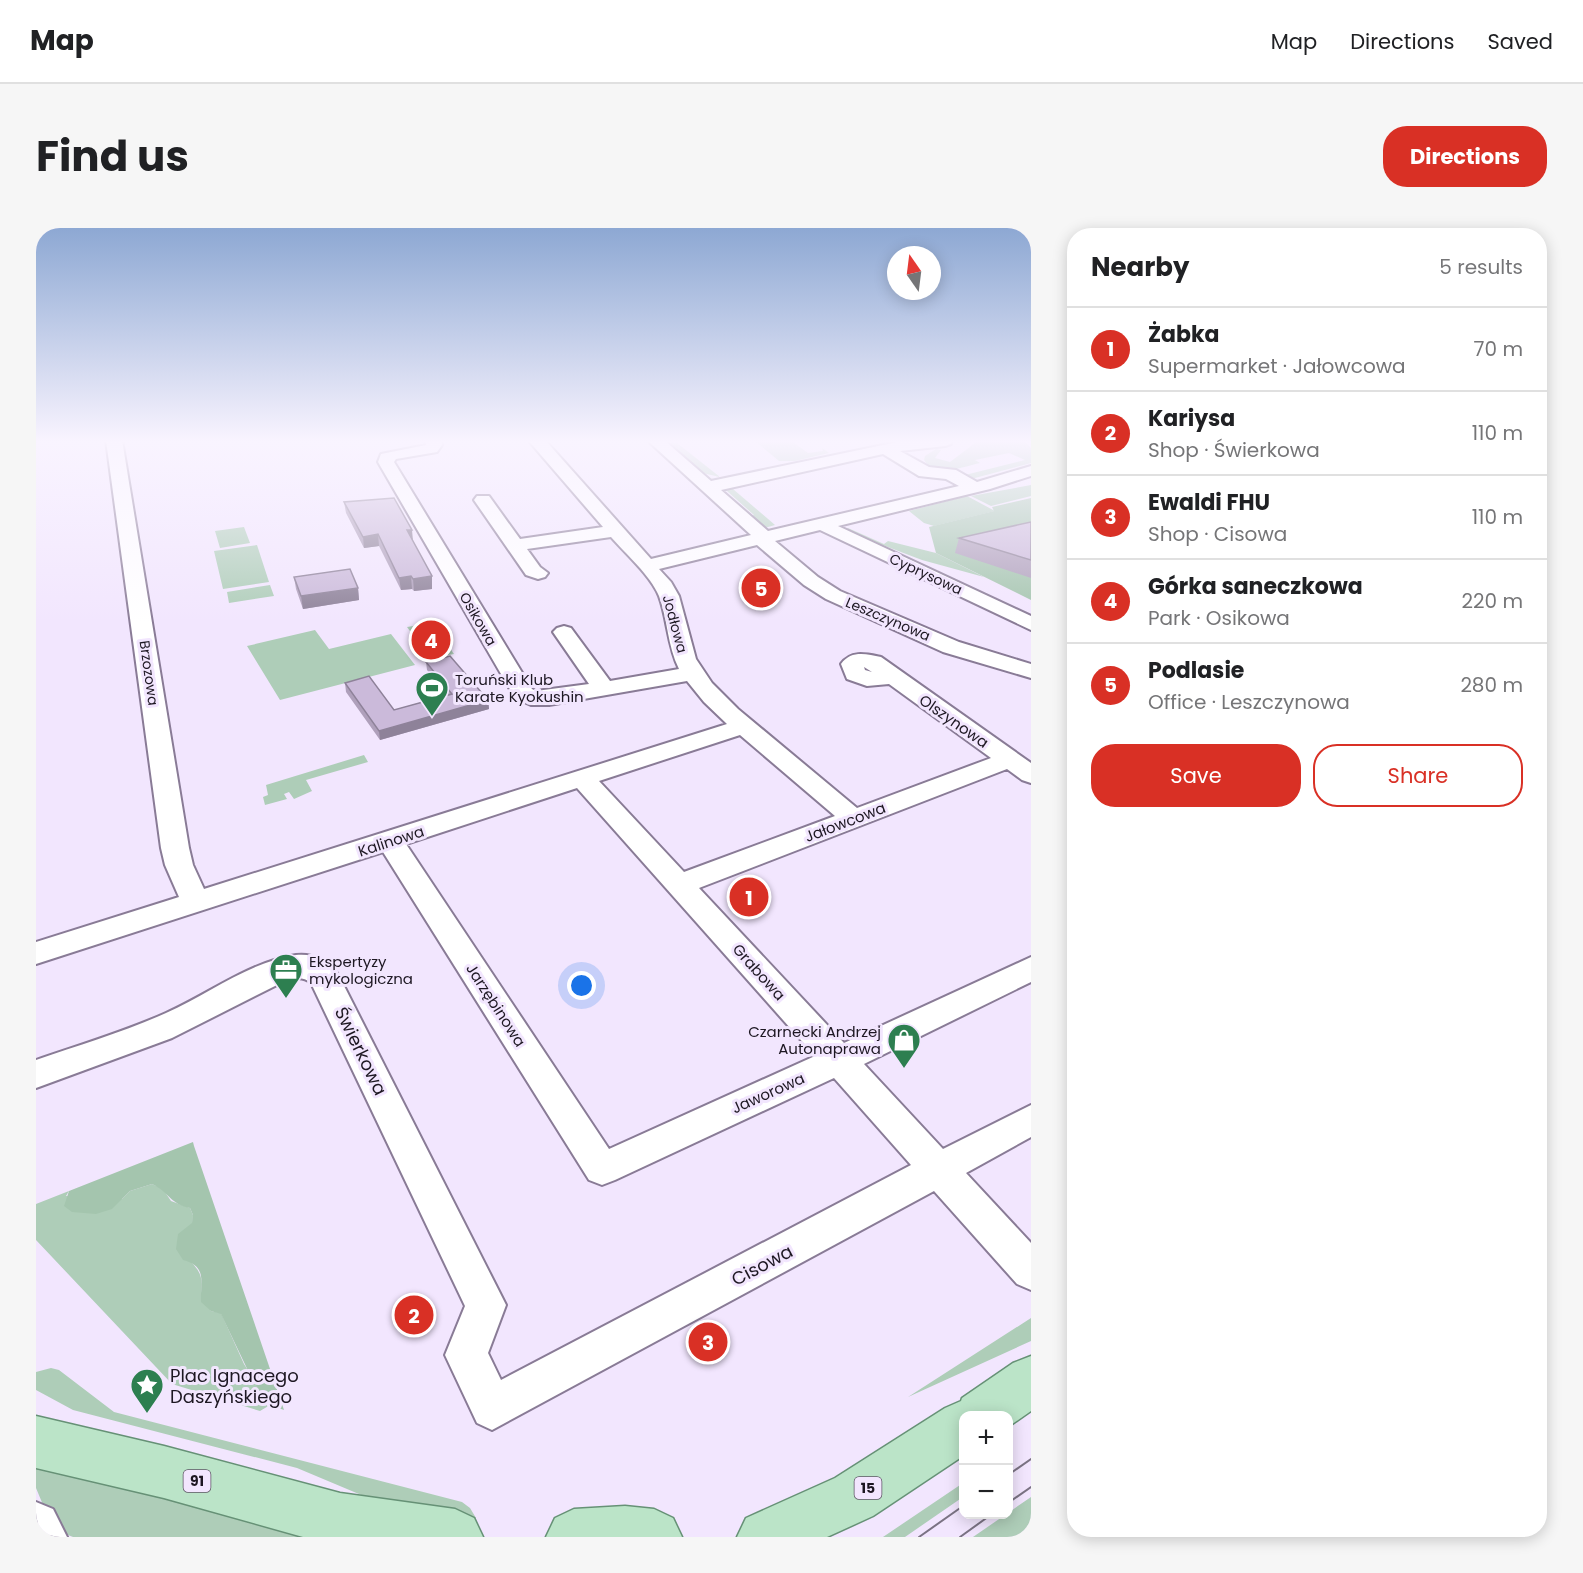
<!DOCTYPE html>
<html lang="en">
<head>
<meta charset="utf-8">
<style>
  :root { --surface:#fff; --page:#f6f6f6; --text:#202124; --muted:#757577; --line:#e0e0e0; --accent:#d93025 }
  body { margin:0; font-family:Poppins,sans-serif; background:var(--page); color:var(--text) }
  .controls { position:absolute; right:18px; bottom:18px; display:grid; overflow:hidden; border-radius:12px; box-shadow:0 3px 15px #0003 }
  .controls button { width:54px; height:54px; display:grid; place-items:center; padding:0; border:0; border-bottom:2px solid var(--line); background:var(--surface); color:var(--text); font:30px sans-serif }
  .compass { position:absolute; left:851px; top:18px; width:54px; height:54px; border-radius:50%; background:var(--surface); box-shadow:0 3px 15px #0003; rotate:346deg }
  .you { position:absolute; left:546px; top:758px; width:21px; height:21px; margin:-15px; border:4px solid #fff; border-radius:50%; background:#1a73e8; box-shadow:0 0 0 9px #1a73e833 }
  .badge { display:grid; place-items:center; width:39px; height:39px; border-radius:50%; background:var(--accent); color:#fff; font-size:20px; font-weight:700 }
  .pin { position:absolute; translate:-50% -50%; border:3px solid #fff; box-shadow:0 2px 6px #0006 }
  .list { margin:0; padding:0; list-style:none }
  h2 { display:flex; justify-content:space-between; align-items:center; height:78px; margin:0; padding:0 24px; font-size:26px }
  h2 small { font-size:20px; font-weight:400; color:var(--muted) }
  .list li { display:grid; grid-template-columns:39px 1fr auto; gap:18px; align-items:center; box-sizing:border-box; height:84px; padding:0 24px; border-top:2px solid var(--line) }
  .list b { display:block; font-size:22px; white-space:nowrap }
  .list p { margin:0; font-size:20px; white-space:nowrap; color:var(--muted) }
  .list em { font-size:20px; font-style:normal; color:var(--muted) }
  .actions { display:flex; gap:12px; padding:18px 24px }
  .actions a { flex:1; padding:14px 0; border:2px solid var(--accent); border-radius:24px; text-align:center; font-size:21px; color:var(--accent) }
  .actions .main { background:var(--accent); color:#fff }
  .map { position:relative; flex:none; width:995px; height:1309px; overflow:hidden; border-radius:24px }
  header { display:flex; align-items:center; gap:36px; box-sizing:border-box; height:84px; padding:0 30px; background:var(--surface); border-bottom:2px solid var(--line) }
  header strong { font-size:28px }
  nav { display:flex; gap:33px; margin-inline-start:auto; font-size:21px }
  .intro { display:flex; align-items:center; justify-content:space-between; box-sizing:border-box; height:144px; padding:0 36px }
  h1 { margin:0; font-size:42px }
  .button { padding:15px 27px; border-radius:24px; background:var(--accent); color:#fff; font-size:21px; font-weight:700 }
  main { display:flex; gap:36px; padding:0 36px }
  aside { flex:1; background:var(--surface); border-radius:24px; box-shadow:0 3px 15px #0003 }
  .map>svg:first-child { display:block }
</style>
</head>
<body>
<header>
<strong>Map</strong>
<nav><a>Map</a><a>Directions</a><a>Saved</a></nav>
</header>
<div class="intro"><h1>Find us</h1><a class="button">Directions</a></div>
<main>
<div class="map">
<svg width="995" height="1309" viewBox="0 0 995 1309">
  <rect width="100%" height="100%" fill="#f2e6fe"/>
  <!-- green -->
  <path fill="#aecdb8" d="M718,212h36l18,13 15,-2 -1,-3 7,5 -34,8h-16z
    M943,212h45l7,8v15l-60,16 -10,-3 64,-16 -16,-7 -34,7 5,3c-20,4 -43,16 -56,-3l1,-4 11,-7 5,1 -6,8 15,4z
    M641,215l43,34 -22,-5 -32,-28z
    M995,257v11l-40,10 -20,-10z
    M689,258l8,3 42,36 -14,4 -14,-12 7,-2 -27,-24h-8z
    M931,268l28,15 -61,15 -10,-3 -15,-12z
    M208,299l6,16 -30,5 -5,-17z
    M812,300l36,16 4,-3 48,12 48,24 -62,-17 -42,-16 -7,3 -1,-5 -16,-8 -6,2 -10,-5z
    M221,317l12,37 -46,7 -9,-38z
    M234,357l4,11 -45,7 -2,-11z
    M396,395l22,31 -24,4 -23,-31z
    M279,402l14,19 62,-15 24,31 -135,35 -33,-54z
    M328,527l4,7 -62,18 6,11 -18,8 -5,-7 -5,2 3,5 -22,6 -2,-8 5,-2 -2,-10z
    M116,956l11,5 8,12 19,7 3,7 -2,47c10,10 12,17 10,30l10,19 10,2 23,51 26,41 -10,6 -88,-27 -136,-144v-36l33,-13 -3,5 56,3 8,-8z
    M995,1090v23l-123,56z
    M15,1140l8,2 55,42 348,90 8,6 6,10 -79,-8 -100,-42 -224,-58 -37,-20v-18z
    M0,1238l249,64 15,7h-227l-20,-8 -17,-41z
    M927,1255v14l-58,40h-22z
    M995,1269v40h-58z"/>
  <!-- forest -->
  <path fill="#a4c5ae" d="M995,270v102l-95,-47 -7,-26 65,-16 -2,-4z
    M157,914l1,4 90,264 -14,-5 -18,-26 -31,-65 -10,-3 -10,-9c-1,-19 7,-36 -18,-42l-7,-11 2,-15 14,-11 1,-8 -3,-7c-20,-4 -21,-16 -38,-24l-22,7 -18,18 -16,5 -24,-2 -8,-6 5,-15z"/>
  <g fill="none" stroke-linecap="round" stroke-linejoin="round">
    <defs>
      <path id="minor" d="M70,212h16l67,408 4,17 11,24 523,-165 -23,-22 -17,-21 -138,24h-18l-16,-7 -137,-236 3,-8 45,-9 -1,-5h16l1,5 -5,7 -41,7 -2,3 138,227 4,2 53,-7 -36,-52 4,-4 7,-2 7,2 39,53 69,-12c-12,-24 -11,-49 -20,-73 -8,-20 -34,-43 -48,-59l-84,12 13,18 8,6 -3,4 -7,2 -12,-4 -52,-75 3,-4h12l31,43 83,-12 -75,-87h17l106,119 100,-24 -104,-95h17l47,41 196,-41h45l-1,4 -6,2 -45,5 29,16 27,3 21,12 54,-16v10l-41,13 -152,37 193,90v14l-211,-100 -45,11 43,36 22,14 119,51 72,22v14l-88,-26 -117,-53 -22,-14 -47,-40 -98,24 12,13 8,14 17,63 16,24 26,26 119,99 134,-50 -102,-74 -22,2 -20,-7 -6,-15c10,-14 25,-10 40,-7l150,106v20l-9,-3 -15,-11 -308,119 145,155 187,-86v25l-167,82 79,85 88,-44v32l-65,36 65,70v47l-14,-6 -83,-93 -442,239 -15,-7 -32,-68 20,-49 -154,-323c-11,-9 -22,-3 -34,2l-105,53 -136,50v-28c43,-15 88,-28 130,-47 43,-19 83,-51 130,-58 17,-2 34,6 43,21l167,329 -18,48 13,27 410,-215 -77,-87 -219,102 -13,5 -13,-5 -206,-328 -347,112v-22l143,-45 -14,-32 -4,-17zM847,226l36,22 27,3 13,7 -191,45 -47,-41zM828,439l8,5 -7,-2zM704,507l95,81 -151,56 -85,-91zM541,560l238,268 -206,93 -203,-305z
        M0,1274l17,7 14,28h-31z"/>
      <path id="major" d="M995,1128v55l-23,16v-11h-45v40l-90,60 -46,21h-90l9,-19 89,-40 110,-70 16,-7 1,-3 51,-35z
        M0,1188l128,30 176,47 115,16 19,9 9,19h-180l-139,-39 -128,-30z
        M589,1278l29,3 19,9 9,19h-136l9,-19 19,-9z"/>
    </defs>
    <!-- minor casing -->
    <use href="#minor" stroke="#897b96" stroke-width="4"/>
    <!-- major casing -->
    <use href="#major" stroke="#669176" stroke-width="3"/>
    <!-- minor -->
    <use href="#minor" fill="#fff" fill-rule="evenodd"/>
    <!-- major -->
    <use href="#major" fill="#bbe4c8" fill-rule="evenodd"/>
    <!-- tram -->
    <path stroke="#7b7384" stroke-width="2" d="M972,1247l23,-16
      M972,1275l23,-16
      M883,1309l44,-31
      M924,1309l32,-23"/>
  </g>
  <!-- wall -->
  <path fill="#afa0bb" d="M308,274l69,39 19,48 -18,2 -2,-2 -11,1 -22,-44 -15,2 -18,-35z
    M995,294v56l-76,-25 4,-15z
    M258,349l64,11 1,12 -56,9 -7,-20z
    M390,434l62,38 1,9 -109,31 -34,-48 -1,-9 49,27 53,-15 -20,-25z"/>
  <!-- shaded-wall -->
  <path fill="#8e8299" d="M371,302h5l1,11 -5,1z
    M342,306l1,12 -15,2 -1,-11z
    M375,348l1,13 -11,1 -2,-12z
    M396,348v13l-18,2 -1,-12z
    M322,360l1,12 -56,9 -2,-13z
    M452,472l1,9 -109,31 -1,-9z"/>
  <!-- building -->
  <path fill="#cbbada" stroke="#8e8299" stroke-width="1.5" d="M358,270l18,32h-5l25,46 -19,3 -2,-3 -12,2 -21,-44 -15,3 -19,-35z
    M995,294v38l-72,-22z
    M314,341l8,19 -57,8 -7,-19z
    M414,428l38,44 -109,31 -34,-48 24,-7 25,34 58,-16 -26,-32z"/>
  <!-- sky -->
  <linearGradient id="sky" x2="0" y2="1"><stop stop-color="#8da8d3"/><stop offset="0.54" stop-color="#f9f4ff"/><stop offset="1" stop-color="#f9f4ff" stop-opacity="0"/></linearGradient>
  <rect width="995" height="395" fill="url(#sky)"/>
  <!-- icons -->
  <defs>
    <symbol id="stadium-pin" viewBox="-11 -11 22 30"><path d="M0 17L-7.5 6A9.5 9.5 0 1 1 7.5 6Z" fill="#2d7f50" stroke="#f2e6fe"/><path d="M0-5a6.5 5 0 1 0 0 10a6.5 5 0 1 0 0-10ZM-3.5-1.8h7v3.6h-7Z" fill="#fff"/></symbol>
    <symbol id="office-pin" viewBox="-11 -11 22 30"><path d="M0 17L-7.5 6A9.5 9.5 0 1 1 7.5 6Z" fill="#2d7f50" stroke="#f2e6fe"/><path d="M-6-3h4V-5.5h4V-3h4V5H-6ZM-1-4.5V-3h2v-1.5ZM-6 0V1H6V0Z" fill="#fff"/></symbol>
    <symbol id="shop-pin" viewBox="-11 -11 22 30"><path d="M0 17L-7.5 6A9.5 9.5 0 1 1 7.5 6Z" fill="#2d7f50" stroke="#f2e6fe"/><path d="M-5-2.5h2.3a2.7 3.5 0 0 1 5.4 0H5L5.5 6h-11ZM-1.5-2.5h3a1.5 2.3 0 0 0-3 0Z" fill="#fff"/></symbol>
    <symbol id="sight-pin" viewBox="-11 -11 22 30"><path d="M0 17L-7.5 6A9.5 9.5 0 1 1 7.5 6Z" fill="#2d7f50" stroke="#f2e6fe"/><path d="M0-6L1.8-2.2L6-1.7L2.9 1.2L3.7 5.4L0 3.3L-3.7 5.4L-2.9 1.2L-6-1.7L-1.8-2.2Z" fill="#fff"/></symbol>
  </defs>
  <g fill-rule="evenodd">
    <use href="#stadium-pin" x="377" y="441" width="38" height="52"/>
    <use href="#office-pin" x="231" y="723" width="38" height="52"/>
    <use href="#shop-pin" x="849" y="793" width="38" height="52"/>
    <use href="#sight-pin" x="92" y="1138" width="38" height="52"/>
  </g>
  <g text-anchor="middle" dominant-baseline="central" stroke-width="6" stroke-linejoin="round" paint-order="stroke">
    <!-- far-street labels -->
    <g font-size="14" fill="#1d1722" stroke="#f2e6fe">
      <text transform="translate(890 346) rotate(25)">Cyprysowa</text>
      <text transform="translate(442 391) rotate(60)">Osikowa</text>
      <text transform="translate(852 391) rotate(23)">Leszczynowa</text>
      <text transform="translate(639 396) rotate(75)">Jodłowa</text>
      <text transform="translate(113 445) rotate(82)">Brzozowa</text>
    </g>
    <!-- shield labels -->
    <g fill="#f2e6fe" stroke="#5d5564" stroke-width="1.5">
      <rect x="147.5" y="1242" width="27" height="22" rx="4.5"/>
      <rect x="818.5" y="1249" width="27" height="22" rx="4.5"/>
    </g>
    <g font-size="14" font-weight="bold" fill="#1d1722">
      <text x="161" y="1253">91</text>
      <text x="832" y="1260">15</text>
    </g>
    <!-- poi labels -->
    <g font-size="15" fill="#1d1722" stroke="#f2e6fe" text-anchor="start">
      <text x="419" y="451">Toruński Klub<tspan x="419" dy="17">Karate Kyokushin</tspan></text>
      <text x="273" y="733">Ekspertyzy<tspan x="273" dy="17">mykologiczna</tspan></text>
      <text x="845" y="803" text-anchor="end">Czarnecki Andrzej<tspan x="845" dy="17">Autonaprawa</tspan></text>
    </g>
    <!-- street labels -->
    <g font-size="15" fill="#1d1722" stroke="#f2e6fe">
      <text transform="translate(918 493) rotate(35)">Olszynowa</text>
      <text transform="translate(809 594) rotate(-21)">Jałowcowa</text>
      <text transform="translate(355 613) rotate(-18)">Kalinowa</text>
      <text transform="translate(723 744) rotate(48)">Grabowa</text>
      <text transform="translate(460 777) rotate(57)">Jarzębinowa</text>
      <text transform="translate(732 865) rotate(-24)">Jaworowa</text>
    </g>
    <!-- near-street labels -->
    <g font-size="18" fill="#1d1722" stroke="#f2e6fe">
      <text transform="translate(325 823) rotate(64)">Świerkowa</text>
      <text transform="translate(726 1037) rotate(-28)">Cisowa</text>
    </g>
    <!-- near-poi labels -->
    <g font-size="18" fill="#1d1722" stroke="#f2e6fe" text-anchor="start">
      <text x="134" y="1147">Plac Ignacego<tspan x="134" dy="21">Daszyńskiego</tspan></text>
    </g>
  </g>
</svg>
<div class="controls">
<button>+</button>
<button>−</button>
</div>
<svg class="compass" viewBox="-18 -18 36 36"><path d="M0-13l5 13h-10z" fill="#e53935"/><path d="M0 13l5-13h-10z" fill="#757577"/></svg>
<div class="you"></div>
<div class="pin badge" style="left:713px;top:669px">1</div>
<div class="pin badge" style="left:378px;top:1087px">2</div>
<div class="pin badge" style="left:672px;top:1114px">3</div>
<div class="pin badge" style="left:395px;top:412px">4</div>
<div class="pin badge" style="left:725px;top:360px">5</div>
</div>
<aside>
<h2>Nearby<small>5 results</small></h2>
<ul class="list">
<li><span class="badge">1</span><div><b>Żabka</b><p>Supermarket · Jałowcowa</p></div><em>70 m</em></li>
<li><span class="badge">2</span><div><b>Kariysa</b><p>Shop · Świerkowa</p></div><em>110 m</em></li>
<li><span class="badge">3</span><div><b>Ewaldi FHU</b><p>Shop · Cisowa</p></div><em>110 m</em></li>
<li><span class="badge">4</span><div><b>Górka saneczkowa</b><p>Park · Osikowa</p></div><em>220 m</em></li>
<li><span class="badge">5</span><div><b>Podlasie</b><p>Office · Leszczynowa</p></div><em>280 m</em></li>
</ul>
<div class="actions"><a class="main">Save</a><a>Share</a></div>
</aside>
</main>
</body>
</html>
